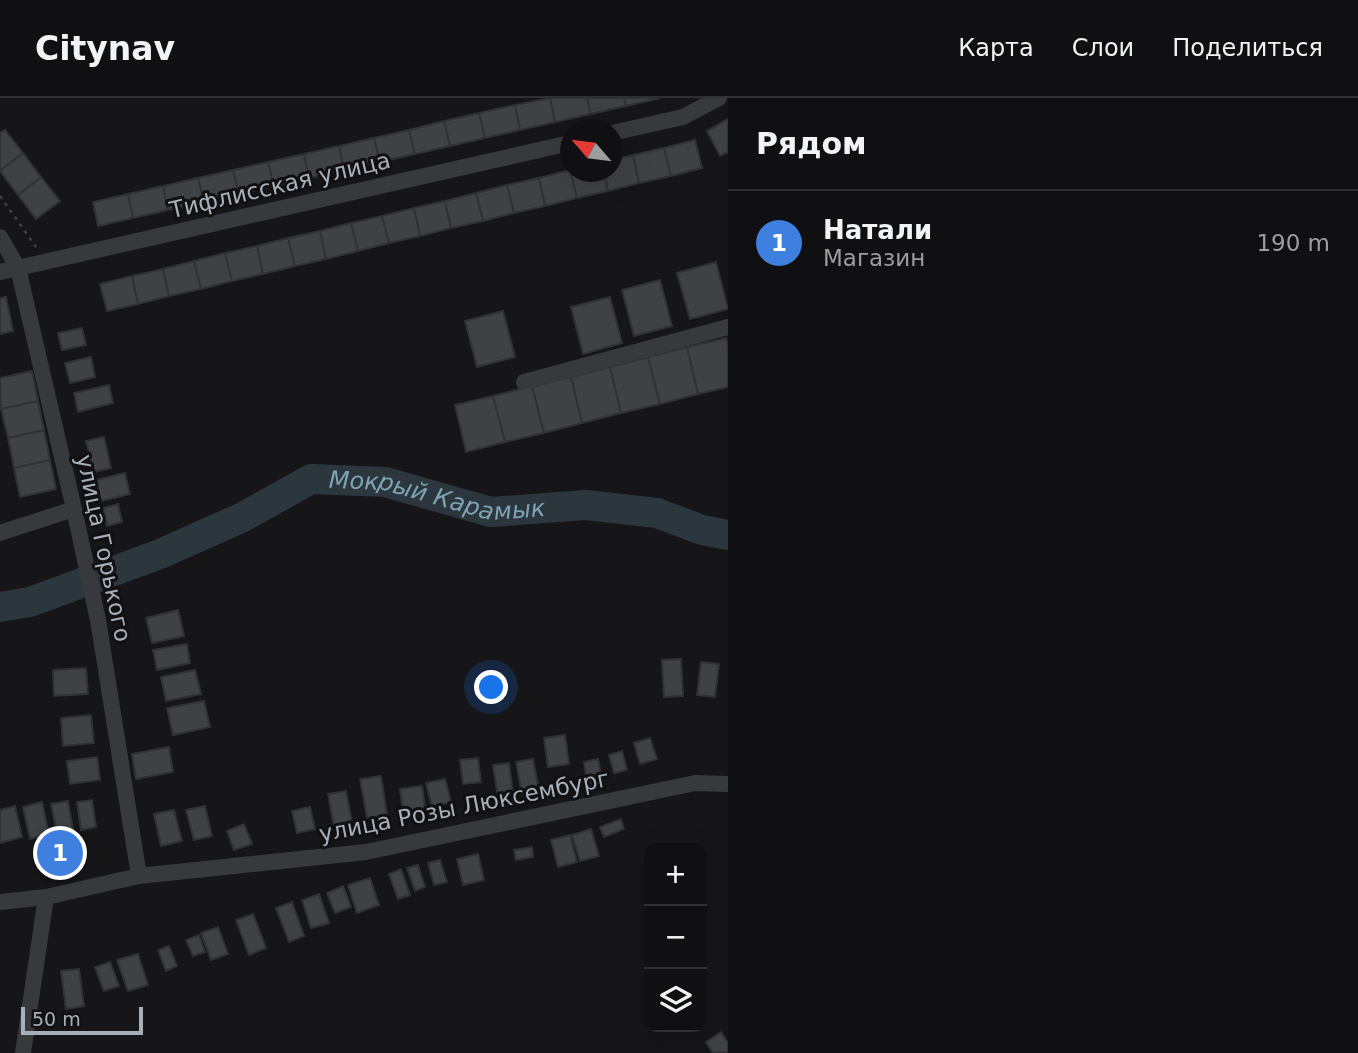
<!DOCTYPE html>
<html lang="ru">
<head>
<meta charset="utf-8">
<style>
  :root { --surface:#101012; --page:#1e1e20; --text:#f1f3f6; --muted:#9c9d9f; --line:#303032; --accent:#b45309 }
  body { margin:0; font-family:"DejaVu Sans",sans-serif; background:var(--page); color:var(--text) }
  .controls { position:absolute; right:21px; bottom:21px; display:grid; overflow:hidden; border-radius:14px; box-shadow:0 7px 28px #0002 }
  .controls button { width:63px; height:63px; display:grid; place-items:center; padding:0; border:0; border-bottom:2px solid var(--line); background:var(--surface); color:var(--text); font:35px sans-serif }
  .compass { position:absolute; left:560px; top:21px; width:63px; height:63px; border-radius:50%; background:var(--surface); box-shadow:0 7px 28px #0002; rotate:298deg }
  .scale { position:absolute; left:21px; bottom:18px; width:122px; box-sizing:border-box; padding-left:7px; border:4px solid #a7afb9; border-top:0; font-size:19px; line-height:24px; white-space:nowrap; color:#a7afb9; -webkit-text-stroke:5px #111113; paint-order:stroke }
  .you { position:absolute; left:492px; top:590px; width:24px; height:24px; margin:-18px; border:5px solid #fff; border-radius:50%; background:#1a73e8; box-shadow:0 0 0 10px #1a73e833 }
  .badge { display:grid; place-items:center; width:46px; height:46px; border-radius:50%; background:var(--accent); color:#fff; font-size:23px; font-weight:700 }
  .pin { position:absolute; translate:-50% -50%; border:4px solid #fff; box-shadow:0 2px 7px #0006 }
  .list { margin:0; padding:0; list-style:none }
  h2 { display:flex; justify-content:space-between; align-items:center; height:91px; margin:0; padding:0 28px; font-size:30px }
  h2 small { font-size:23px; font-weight:400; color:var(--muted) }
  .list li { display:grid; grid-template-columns:46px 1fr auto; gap:21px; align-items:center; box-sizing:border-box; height:105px; padding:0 28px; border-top:2px solid var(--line) }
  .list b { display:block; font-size:26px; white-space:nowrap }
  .list p { margin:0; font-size:23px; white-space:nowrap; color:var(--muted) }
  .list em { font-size:23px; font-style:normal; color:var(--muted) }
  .icon { flex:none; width:38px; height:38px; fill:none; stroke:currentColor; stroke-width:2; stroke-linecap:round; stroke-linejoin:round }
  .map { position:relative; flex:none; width:728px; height:955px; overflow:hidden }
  header { display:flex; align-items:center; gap:42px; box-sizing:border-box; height:98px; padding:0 35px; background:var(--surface); border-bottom:2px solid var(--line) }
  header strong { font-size:33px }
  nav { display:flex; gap:38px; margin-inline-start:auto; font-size:24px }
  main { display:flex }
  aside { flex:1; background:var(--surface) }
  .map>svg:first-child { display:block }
</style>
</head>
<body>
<header>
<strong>Citynav</strong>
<nav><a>Карта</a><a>Слои</a><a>Поделиться</a></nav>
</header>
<main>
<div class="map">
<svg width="728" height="955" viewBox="0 0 728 955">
  <rect width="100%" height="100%" fill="#161618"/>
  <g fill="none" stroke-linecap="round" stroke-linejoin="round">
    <!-- river -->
    <path stroke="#2b373d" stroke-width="30" id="s1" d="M0,509l30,-5 130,-48 83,-37 68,-38 74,3 106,30 95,-7 71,8 45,17 26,5"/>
  </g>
  <!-- building -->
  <path fill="#404145" stroke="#303134" stroke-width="2" d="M550,0l5,24 -35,8 -5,-25z
    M550,0h37l4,16 -36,8z
    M587,0h37l2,8 -35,8z
    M624,0h36l-34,8z
    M515,7l5,25 -35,8 -6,-25z
    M479,15l6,25 -35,8 -6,-25z
    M728,21v33l-8,4 -13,-25z
    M444,23l6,25 -35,8 -6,-24z
    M5,32l18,23 -23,18v-38z
    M409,32l6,24 -35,8 -6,-24z
    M374,40l6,24 -36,8 -5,-24z
    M695,42l7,28 -31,8 -7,-28z
    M339,48l5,24 -35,8 -5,-24z
    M664,50l7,28 -32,7 -6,-28z
    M23,55l18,24 -23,18 -18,-24z
    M304,56l5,24 -35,8 -6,-24z
    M633,57l6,28 -31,8 -4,-19h8v-12z
    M268,64l6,24 -35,8 -6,-24z
    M233,72l6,24 -35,8 -6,-24z
    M570,72l7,28 -32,8 -6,-28z
    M570,72l34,2 4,19 -31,7z
    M41,79l19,24 -24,18 -18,-24z
    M198,80l6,24 -36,8 -5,-24z
    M539,80l6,28 -31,7 -7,-28z
    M507,87l7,28 -31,8 -7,-28z
    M163,88l5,24 -35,8 -5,-24z
    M476,95l7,28 -32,7 -6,-27z
    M128,96l5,24 -35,8 -5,-24z
    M445,103l6,27 -31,8 -6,-28z
    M414,110l6,28 -31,7 -7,-27z
    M382,118l7,27 -31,8 -7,-28z
    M351,125l7,28 -32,8 -6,-28z
    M320,133l6,28 -31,7 -7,-28z
    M288,140l7,28 -32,8 -6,-28z
    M257,148l6,28 -31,7 -7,-28z
    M225,155l7,28 -31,8 -7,-28z
    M194,163l7,28 -32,7 -6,-27z
    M716,164l12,47 -38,10 -13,-46z
    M163,171l6,27 -31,8 -6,-28z
    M132,178l6,28 -31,7 -7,-27z
    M660,182l12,46 -38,10 -12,-46z
    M6,199l7,34 -13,3v-36z
    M610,199l12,46 -39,11 -12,-47z
    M503,213l12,46 -38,10 -12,-46z
    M82,230l4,17 -24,5 -4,-17z
    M726,240l2,8v41l-30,7 -11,-47z
    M687,249l11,47 -38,10 -12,-47z
    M91,259l4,20 -25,6 -5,-20z
    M648,259l12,47 -39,9 -11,-46z
    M610,269l11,46 -39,10 -11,-46z
    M32,273l6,30 -37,8 -1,-31z
    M571,279l11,46 -38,10 -12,-47z
    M109,287l4,18 -35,9 -4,-19z
    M532,288l12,47 -39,9 -12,-46z
    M493,298l12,46 -39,10 -11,-47z
    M38,303l6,29 -36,8 -7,-29z
    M44,332l6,30 -36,8 -6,-30z
    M104,339l7,31 -17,4 -8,-31z
    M50,362l6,29 -36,8 -6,-29z
    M125,375l5,21 -29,7 -5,-21z
    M118,406l4,18 -15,4 -4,-18z
    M178,512l6,26 -32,7 -6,-25z
    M187,546l3,19 -33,7 -4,-20z
    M681,561l2,37 -19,1 -2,-37z
    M701,564l18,2 -4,33 -18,-2z
    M86,570l2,26 -34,2 -1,-26z
    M195,572l6,24 -35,7 -5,-24z
    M204,603l6,26 -37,8 -6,-27z
    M91,617l3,28 -31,3 -2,-28z
    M565,637l4,29 -21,3 -4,-29z
    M650,640l7,21 -17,5 -6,-21z
    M169,649l4,25 -37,7 -4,-25z
    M622,653l5,19 -13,3 -5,-18z
    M97,659l3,23 -30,4 -3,-23z
    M478,660l3,24 -18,2 -3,-24z
    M533,661l6,32 -17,4 -6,-33z
    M598,661l5,26 -15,3 -4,-26z
    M509,665l4,31 -15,3 -5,-32z
    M381,678l6,39 -20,3 -7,-39z
    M445,681l6,23 -19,5 -6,-24z
    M422,688l3,22 -22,3 -3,-22z
    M346,693l6,32 -18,4 -6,-33z
    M92,702l4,27 -15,3 -4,-28z
    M68,703l5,29 -16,3 -6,-29z
    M42,704l7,32 -19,5 -7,-32z
    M15,708l7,31 -22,6v-33z
    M205,708l7,30 -18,4 -8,-30z
    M310,709l5,22 -18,4 -5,-22z
    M174,712l8,31 -21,5 -7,-32z
    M621,721l3,10 -20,8 -4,-10z
    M244,726l8,20 -18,6 -7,-19z
    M591,731l8,27 -19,5 -8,-26z
    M570,737l7,27 -19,5 -7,-27z
    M532,749l1,10 -17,3 -2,-10z
    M67,750l2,8 -16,3 -1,-8z
    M478,756l6,26 -21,5 -6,-26z
    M440,762l7,22 -13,3 -6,-22z
    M418,767l7,22 -10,4 -8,-23z
    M401,771l9,26 -12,4 -9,-25z
    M370,780l9,27 -22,8 -9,-28z
    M343,788l8,21 -16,6 -8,-20z
    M319,796l10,29 -18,5 -9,-28z
    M292,804l12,34 -15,6 -13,-34z
    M253,816l13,34 -17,7 -13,-35z
    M218,829l10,27 -17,6 -10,-27z
    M199,837l6,17 -12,4 -7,-16z
    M169,848l8,20 -11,5 -8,-21z
    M138,856l10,31 -20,6 -11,-31z
    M110,864l9,24 -15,5 -9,-24z
    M79,871l5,37 -18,3 -5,-38z
    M721,934l7,11v9l-15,1 -7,-11z"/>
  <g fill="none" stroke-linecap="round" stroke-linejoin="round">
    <!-- path -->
    <path stroke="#3d4044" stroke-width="2.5" stroke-dasharray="3.5 5" stroke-linecap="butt" d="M0,98l36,51"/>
    <!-- minor -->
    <path stroke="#37393d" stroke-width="16" d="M612,35l71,-16 36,-19
      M0,139l18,31 56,241 24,111 41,256
      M0,174l570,-129
      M524,284l204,-55
      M0,435l74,-24
      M0,804l46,-5 93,-21 227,-24 329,-69 33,1
      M23,955l23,-156"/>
  </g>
  <g text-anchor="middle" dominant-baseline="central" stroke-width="6" stroke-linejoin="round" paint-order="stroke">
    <!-- street labels -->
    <g font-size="23" fill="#a7afb9" stroke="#111113">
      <text transform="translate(280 87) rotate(-13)">Тифлисская улица</text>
      <text transform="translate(104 450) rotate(78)">улица Горького</text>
      <text transform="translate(464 708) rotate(-11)">улица Розы Люксембург</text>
    </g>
    <!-- water labels -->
    <g font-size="24" font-style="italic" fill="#7da3b5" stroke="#111113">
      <text stroke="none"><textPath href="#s1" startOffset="466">Мокрый Карамык</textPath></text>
    </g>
  </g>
</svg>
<div class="controls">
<button>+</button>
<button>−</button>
<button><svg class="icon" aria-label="layers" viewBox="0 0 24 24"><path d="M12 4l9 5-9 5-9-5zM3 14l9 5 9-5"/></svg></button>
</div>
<svg class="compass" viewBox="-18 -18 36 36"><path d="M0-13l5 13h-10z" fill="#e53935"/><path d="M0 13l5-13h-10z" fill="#9c9d9f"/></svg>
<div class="scale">50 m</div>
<div class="you"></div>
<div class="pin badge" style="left:60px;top:755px;background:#3f7fe0">1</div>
</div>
<aside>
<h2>Рядом<small></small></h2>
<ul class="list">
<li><span class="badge" style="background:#3f7fe0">1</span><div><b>Натали</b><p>Магазин</p></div><em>190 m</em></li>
</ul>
</aside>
</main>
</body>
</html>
